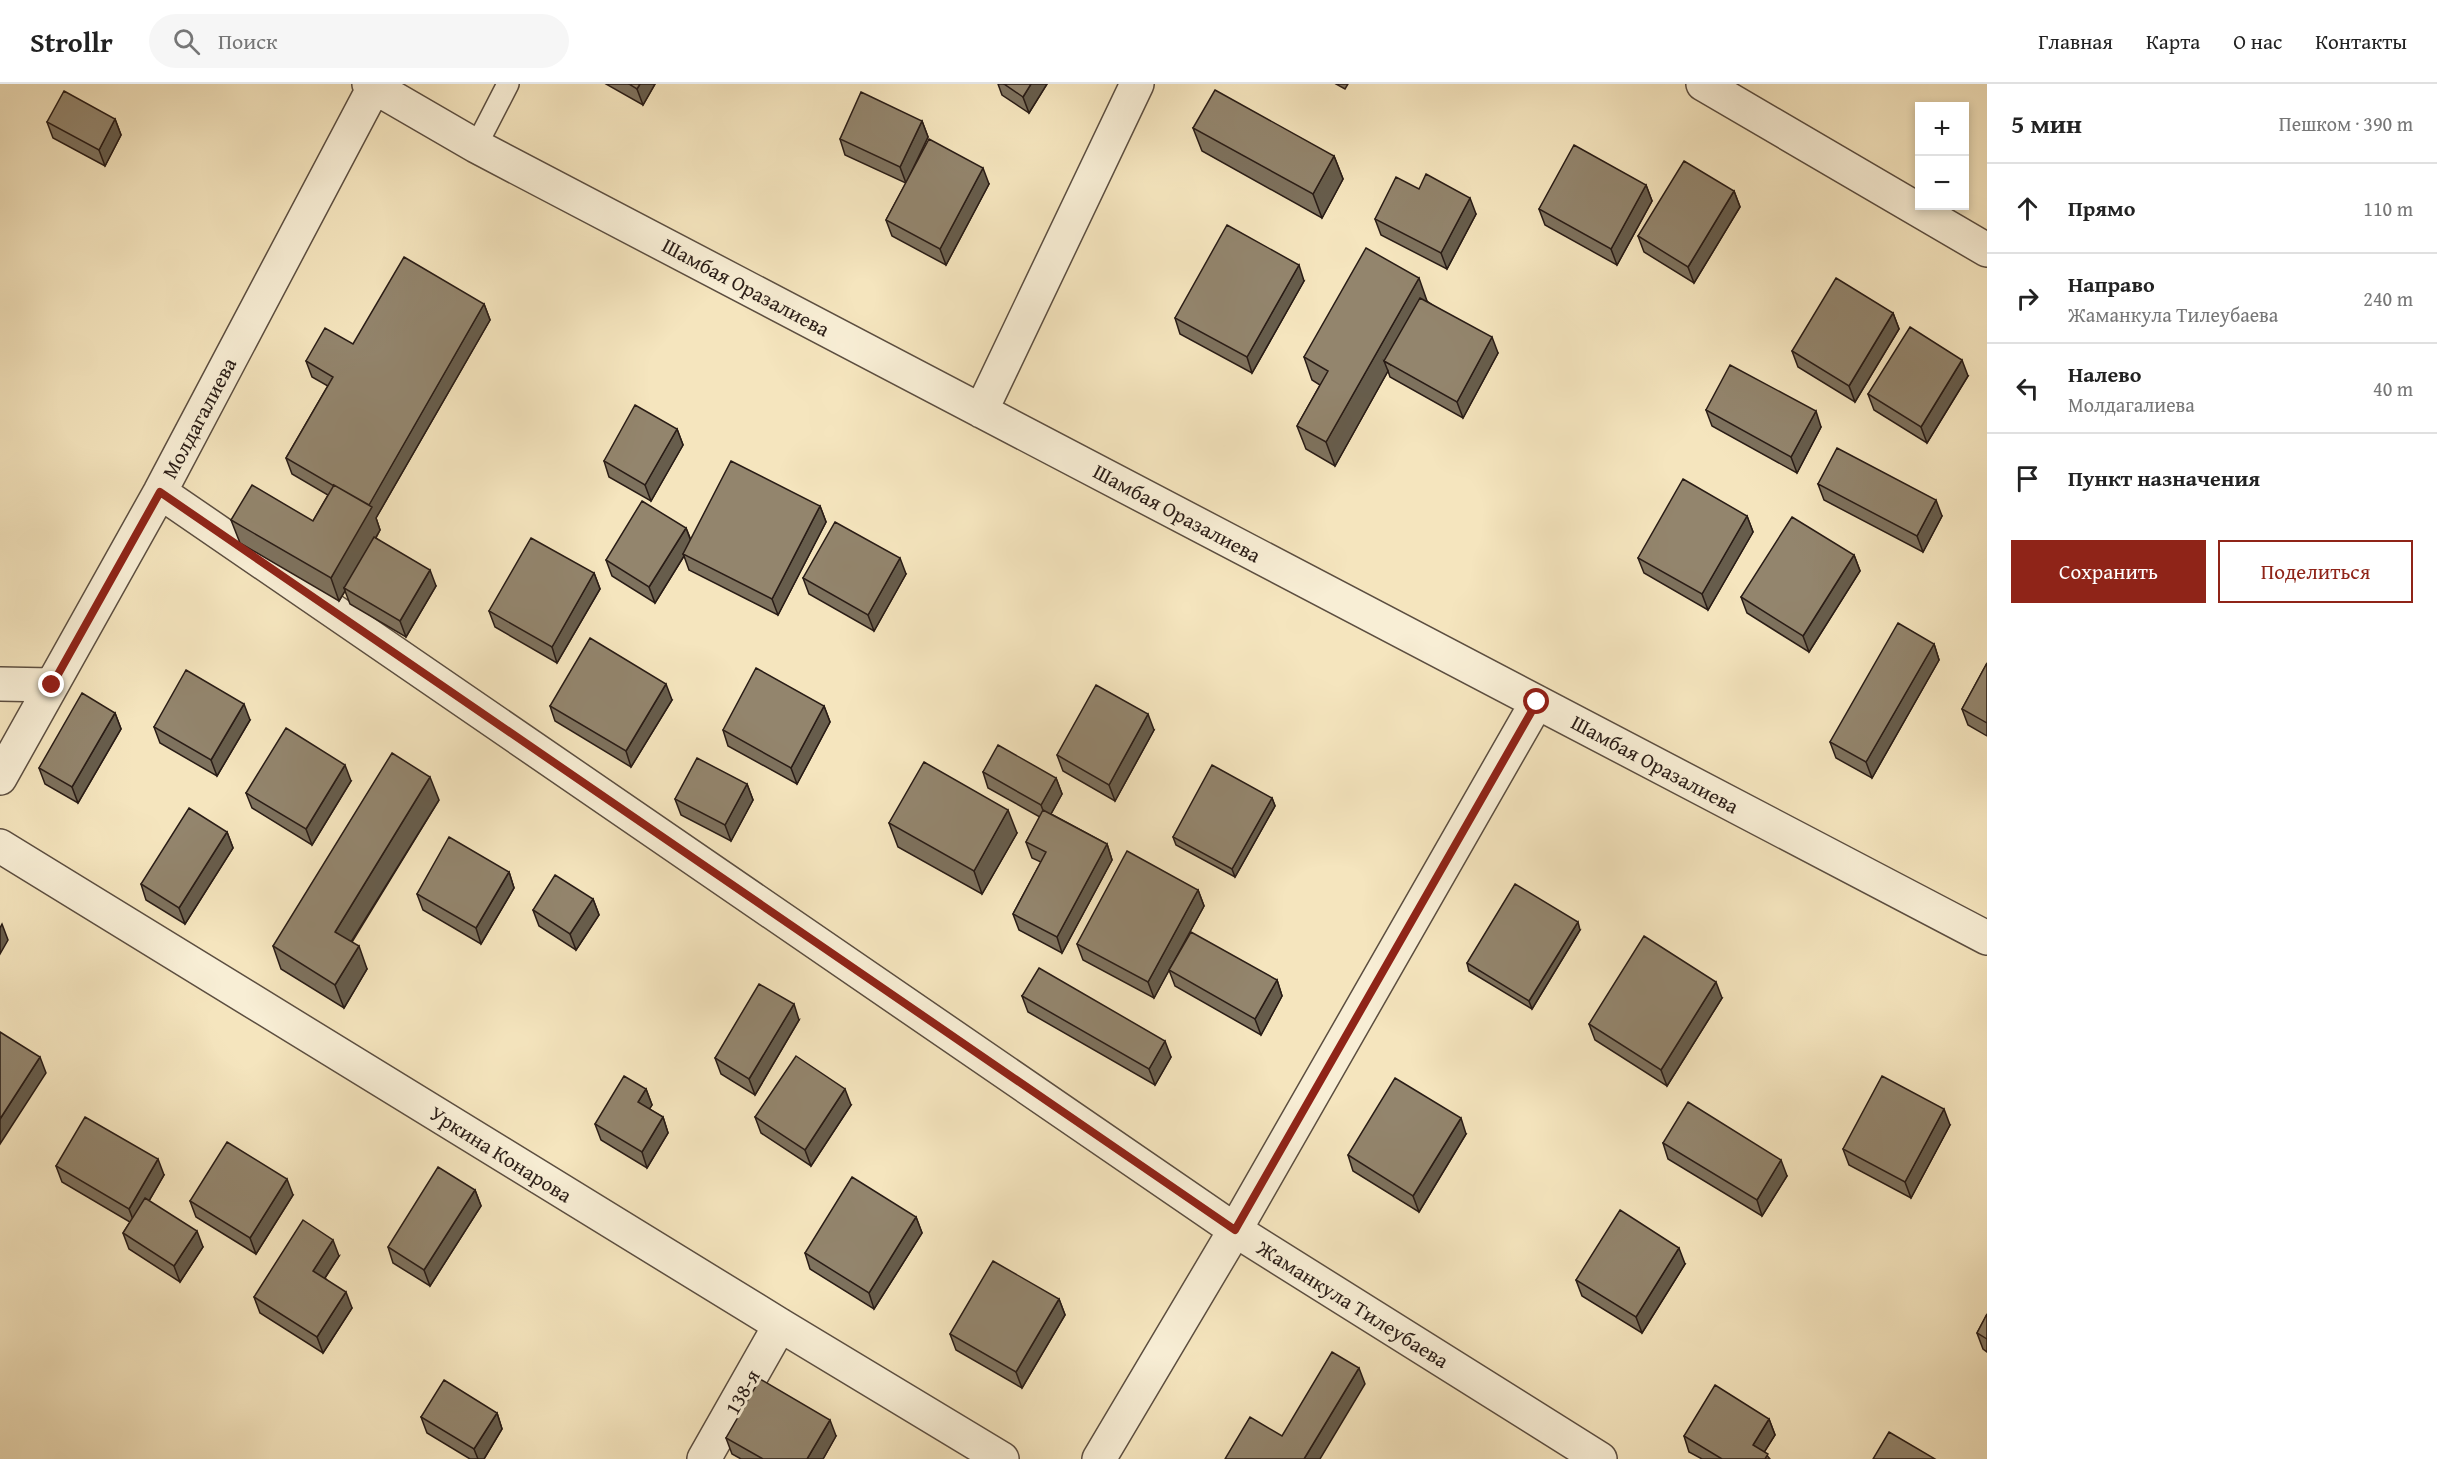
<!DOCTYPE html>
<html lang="ru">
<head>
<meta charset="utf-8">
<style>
  :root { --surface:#fff; --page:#f6f6f6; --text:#222; --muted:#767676; --line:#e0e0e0; --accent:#8f2418 }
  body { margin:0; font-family:"Gentium Book Plus",serif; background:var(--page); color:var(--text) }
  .controls { position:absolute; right:18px; top:18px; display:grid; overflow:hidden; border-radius:0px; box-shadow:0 3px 9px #0003 }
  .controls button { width:54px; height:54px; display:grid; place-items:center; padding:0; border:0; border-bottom:2px solid var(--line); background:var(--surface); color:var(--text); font:30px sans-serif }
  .stop { position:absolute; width:18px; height:18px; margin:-14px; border:4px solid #8f2418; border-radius:50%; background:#fff }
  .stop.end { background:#8f2418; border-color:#fff; box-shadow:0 2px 6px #0008 }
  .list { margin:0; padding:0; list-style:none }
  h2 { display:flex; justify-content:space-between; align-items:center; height:78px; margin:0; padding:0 24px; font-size:26px }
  h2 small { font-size:20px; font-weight:400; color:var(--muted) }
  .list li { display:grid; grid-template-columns:39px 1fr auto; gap:18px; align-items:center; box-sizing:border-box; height:90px; padding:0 24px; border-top:2px solid var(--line) }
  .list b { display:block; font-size:22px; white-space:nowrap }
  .list p { margin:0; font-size:20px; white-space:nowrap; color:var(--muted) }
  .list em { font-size:20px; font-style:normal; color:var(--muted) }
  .actions { display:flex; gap:12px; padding:18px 24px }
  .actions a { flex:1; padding:14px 0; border:2px solid var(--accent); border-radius:0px; text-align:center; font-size:21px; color:var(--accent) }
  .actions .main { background:var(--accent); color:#fff }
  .icon { flex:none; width:33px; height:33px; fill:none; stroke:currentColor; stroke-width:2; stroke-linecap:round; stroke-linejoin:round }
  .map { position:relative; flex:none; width:1987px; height:1375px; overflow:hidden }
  header { display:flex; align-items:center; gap:36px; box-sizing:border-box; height:84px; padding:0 30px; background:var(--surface); border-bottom:2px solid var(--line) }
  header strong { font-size:28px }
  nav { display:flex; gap:33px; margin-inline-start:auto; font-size:21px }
  .search { width:420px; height:54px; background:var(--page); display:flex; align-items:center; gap:15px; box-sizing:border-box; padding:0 21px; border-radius:33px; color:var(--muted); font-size:22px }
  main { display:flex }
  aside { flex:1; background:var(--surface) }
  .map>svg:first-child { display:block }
</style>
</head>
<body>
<header>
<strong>Strollr</strong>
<div class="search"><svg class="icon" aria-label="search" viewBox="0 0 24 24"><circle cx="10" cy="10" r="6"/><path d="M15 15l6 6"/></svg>Поиск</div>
<nav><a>Главная</a><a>Карта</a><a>О нас</a><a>Контакты</a></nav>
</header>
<main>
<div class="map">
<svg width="1987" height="1375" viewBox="0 0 1987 1375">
  <rect width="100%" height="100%" fill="#f5e5be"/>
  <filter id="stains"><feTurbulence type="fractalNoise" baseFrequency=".00333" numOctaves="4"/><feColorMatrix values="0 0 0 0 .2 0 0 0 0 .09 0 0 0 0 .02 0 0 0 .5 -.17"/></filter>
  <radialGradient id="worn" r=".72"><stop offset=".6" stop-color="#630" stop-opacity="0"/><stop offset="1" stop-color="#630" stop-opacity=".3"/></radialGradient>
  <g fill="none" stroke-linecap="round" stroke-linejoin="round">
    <defs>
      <path id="lane" d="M476,62l32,-62"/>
      <path id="street" d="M369,0l107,62 1511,792
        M1703,0l284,166
        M981,327l156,-327
        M160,408l1075,738 365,229
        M0,600l52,1
        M0,694l160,-286 214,-405
        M0,762l780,479 222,134
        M704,1375l76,-134
        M1099,1375l136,-229 302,-528"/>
    </defs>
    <!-- lane casing -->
    <use href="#lane" stroke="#5c4e40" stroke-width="24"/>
    <!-- street casing -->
    <use href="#street" stroke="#5c4e40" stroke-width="36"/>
    <!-- lane -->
    <use href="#lane" stroke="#f8eed5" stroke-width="21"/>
    <!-- street -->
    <use href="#street" stroke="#f8eed5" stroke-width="33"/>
  </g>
  <!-- wall -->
  <path fill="#7e725e" stroke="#291c16" stroke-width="1.5" d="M606,0h49l-12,21z
    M998,0h49l-18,29 -27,-18z
    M1336,0h12l-3,5z
    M115,35l6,16 -16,31 -52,-28 -6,-16z
    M922,37l6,16 -18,39 79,8 -43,81 -54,-29 -6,-16 20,-37 -61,-28 -5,-16z
    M1193,44l141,28 9,23 -21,39 -120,-67z
    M1646,101l6,16 -35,64 -72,-40 -6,-16z
    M1419,105l57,25 -29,55 -66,-34 -6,-16z
    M1734,107l6,16 -46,76 -50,-31 -6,-16z
    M1304,197l-52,92 -72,-39 -5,-16z
    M1427,217l71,52 -35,65 -73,-41 -2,-6 -53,95 -29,-17 -9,-23 23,-41 -8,-5 -8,-23z
    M484,220l6,16 -114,198 4,12 -4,8 60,48 -30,51 -56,-33 -5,-13 -6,10 -99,-58 -9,-23 82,1 15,-26 -36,-21 -6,-16 42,-72 -16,-9 -6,-16 47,-17z
    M1893,229l6,16 -44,73 -57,-35 -6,-16z
    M1968,292l-41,67 -53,-33 -6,-16z
    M1706,326l115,17 -24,46 -85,-47z
    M677,345l6,16 -32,56 -42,-24 -5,-16z
    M1818,400l124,32 -19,36 -99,-52z
    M820,422l6,16 -48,93 -89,-45 -5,-14 -29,47 -43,-27 -6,-16 80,-32 5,12z
    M1747,432l6,16 -45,78 -64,-37 -6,-15z
    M1854,471l6,16 -51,81 -62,-39 -6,-16z
    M594,489l6,16 -43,74 -62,-36 -6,-16z
    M906,490l-32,57 -65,-37 -6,-16z
    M1934,560l5,16 -67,118 -36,-20 -6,-16z
    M1987,579v73l-19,-11 -6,-16z
    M672,616l-41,67 -76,-46 -5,-15z
    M824,622l6,16 -33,62 -69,-38 -5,-16z
    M115,629l6,16 -43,74 -33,-19 -6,-16z
    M250,636l-33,56 -57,-33 -6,-16z
    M1154,646l-39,71 -52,-30 -6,-16z
    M983,688l73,6 6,16 -11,20 56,30 5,16 -50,93 -43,-23 -6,-16 28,-52 -9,-4 -6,-16 14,-25 -52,-29z
    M351,697l-39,64 -60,-37 -6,-15z
    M747,700l6,16 -22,41 -50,-26 -6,-16z
    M1272,714l3,8 -40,71 -59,-32 -3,-8z
    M439,716l-87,142 15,27 -23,39 -63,-39 -8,-23z
    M889,739l128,10 -35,61 -84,-47z
    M227,748l6,16 -48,76 -39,-24 -5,-16z
    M509,788l5,16 -33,56 -58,-34 -6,-16z
    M1198,806l6,16 -28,51 101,23 5,16 -21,39 -86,-49 -6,-16 -15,28 -71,-38 -6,-16z
    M593,815l6,16 -23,35 -37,-24 -6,-16z
    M1580,846l-48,79 -63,-38 -2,-8z
    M1022,912l149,61 -16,28 -127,-73z
    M1722,914l-55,88 -72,-46 -6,-16z
    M799,936l-44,75 -34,-21 -6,-16z
    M646,1005l6,16 -3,4 14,8 5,16 -21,35 -46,-28 -6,-16z
    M851,1021l-40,61 -50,-33 -6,-16z
    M1950,1041l-39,73 -62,-33 -6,-16z
    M1466,1050l-47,78 -66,-41 -5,-16z
    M1663,1059l124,33 -25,40 -94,-57z
    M56,1082l108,9 -15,26 54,46 -23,35 -51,-33 -6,-16 7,-11 -68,-40z
    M475,1106l6,16 -51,80 -37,-23 -5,-16z
    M293,1111l-37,59 -60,-37 -6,-16z
    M916,1133l6,16 -48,76 -64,-40 -5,-16z
    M339,1172l-14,22 27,30 -29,45 -63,-40 -6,-16z
    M1685,1180l-43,69 -60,-37 -6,-16z
    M1059,1215l6,16 -43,73 -66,-38 -6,-16z
    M1987,1230v38l-4,-3 -6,-16z
    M497,1329l5,16 -18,30h-14l-43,-26 -6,-16z
    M1769,1335l6,16 -11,17 6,7h-68l-13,-7 -5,-16z
    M836,1352l-13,23h-82l-9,-5 -6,-16z"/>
  <!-- shaded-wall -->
  <path fill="#675d4c" stroke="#291c16" stroke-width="1.5" d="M640,0h15l-12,21 -6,-16z
    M1031,0h16l-18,29 -6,-16z
    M115,35l6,16 -16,31 -6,-16z
    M922,37l6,16 -22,46 -6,-16z
    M1334,72l9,23 -21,39 -9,-24z
    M983,84l6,16 -43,81 -6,-16z
    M1646,101l6,16 -35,64 -6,-16z
    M1734,107l6,16 -46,76 -6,-16z
    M1470,114l6,16 -29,55 -6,-16z
    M1299,181l5,16 -52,92 -5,-16z
    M1419,194l8,23 -36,64 -7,-4 4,10 -53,95 -9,-24z
    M484,220l6,16 -114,198 4,12 -34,59 -2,-1 1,3 -6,10 -8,-23 37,-72z
    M1893,229l6,16 -44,73 -6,-16z
    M1492,253l6,16 -35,65 -6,-16z
    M1962,276l6,16 -41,67 -6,-16z
    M1816,327l5,16 -24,46 -6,-16z
    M677,345l6,16 -32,56 -6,-16z
    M1936,416l6,16 -19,36 -6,-16z
    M820,422l6,16 -48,93 -6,-16z
    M1747,432l6,16 -45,78 -6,-16z
    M686,444l6,16 -9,10 1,2 -29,47 -6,-16z
    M1854,471l6,16 -51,81 -6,-16z
    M900,474l6,16 -32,57 -6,-16z
    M430,486l6,16 -30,51 -6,-16z
    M594,489l6,16 -43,74 -5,-16z
    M1934,560l5,16 -67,118 -6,-16z
    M666,600l6,16 -41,67 -5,-16z
    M244,620l6,16 -33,56 -6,-16z
    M824,622l6,16 -33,62 -6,-16z
    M115,629l6,16 -43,74 -6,-16z
    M1148,630l6,16 -39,71 -6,-16z
    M345,681l6,16 -39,64 -6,-16z
    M430,693l9,23 -96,155 -8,-23z
    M1056,694l6,16 -15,27 -6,-16z
    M747,700l6,16 -22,41 -6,-16z
    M1272,714l3,8 -40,71 -3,-8z
    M1008,726l9,23 -35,61 -8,-23z
    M227,748l6,16 -48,76 -6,-16z
    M1107,760l5,16 -50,93 -5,-16z
    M509,788l5,16 -33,56 -5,-16z
    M1198,806l6,16 -50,92 -6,-16z
    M593,815l6,16 -23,35 -6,-16z
    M1578,838l2,8 -48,79 -3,-8z
    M2,840l6,16 -8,14v-26z
    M359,862l8,23 -23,39 -9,-23z
    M1277,896l5,16 -21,39 -6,-16z
    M1716,898l6,16 -55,88 -6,-16z
    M794,920l5,16 -44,75 -6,-16z
    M1165,957l6,16 -16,28 -6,-16z
    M40,973l6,16 -46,71v-25z
    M646,1005l6,16 -8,13 -6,-16z
    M845,1005l6,16 -40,61 -6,-16z
    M1944,1025l6,16 -39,73 -6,-16z
    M663,1033l5,16 -21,35 -5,-16z
    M1461,1034l5,16 -47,78 -6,-16z
    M158,1075l6,16 -29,50 -6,-16z
    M1781,1076l6,16 -25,40 -5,-16z
    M287,1095l6,16 -37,59 -6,-16z
    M475,1106l6,16 -51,80 -6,-16z
    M916,1133l6,16 -48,76 -5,-16z
    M197,1147l6,16 -23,35 -6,-16z
    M333,1156l6,16 -20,31 -6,-16z
    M1679,1164l6,16 -43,69 -6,-16z
    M346,1208l6,16 -29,45 -6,-16z
    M1059,1215l6,16 -43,73 -6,-16z
    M1359,1284l6,16 -45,75h-16z
    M497,1329l5,16 -18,30h-6l-4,-10z
    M1769,1335l6,16 -15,24 -7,-14z
    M830,1336l6,16 -13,23h-16z"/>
  <!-- building -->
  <path fill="#93856d" stroke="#291c16" stroke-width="1.5" d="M629,0h11l-3,5z
    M1004,0h27l-8,13z
    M1215,6l119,66 -21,38 -120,-66z
    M64,7l51,28 -16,31 -52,-28z
    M861,8l61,29 -22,46 -60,-28z
    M929,55l54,29 -43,81 -54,-29z
    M1574,61l72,40 -35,64 -72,-40z
    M1684,77l50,30 -46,76 -50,-31z
    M1426,90l44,24 -29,55 -66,-34 21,-42 23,12z
    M1227,141l72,40 -52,92 -72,-39z
    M1366,164l53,30 -93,164 -29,-16 31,-55 -24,-14z
    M404,173l80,47 -115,201 -35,-20v1l-48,-28 47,-81 -27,-16 19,-33 28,16z
    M1836,194l57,35 -44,73 -57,-35z
    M1420,214l72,39 -35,65 -73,-41z
    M1910,243l52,33 -41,67 -53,-33z
    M1730,281l86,46 -25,46 -85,-47z
    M635,321l42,24 -32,56 -41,-24z
    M1837,364l99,52 -19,36 -99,-52z
    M731,377l89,45 -48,93 -89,-45z
    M1683,395l64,37 -45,78 -64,-36z
    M252,401l61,36 21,-36 38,22 -41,71 -100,-58z
    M642,417l44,27 -37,59 -43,-27z
    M1792,433l62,38 -51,81 -62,-39z
    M835,438l65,36 -32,57 -65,-37z
    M374,453l56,33 -30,51 -56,-33z
    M531,454l63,35 -42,74 -63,-36z
    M1898,539l36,21 -68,118 -36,-20z
    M590,554l76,46 -40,67 -76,-45z
    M1987,579v60l-25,-14z
    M756,584l68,38 -33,62 -68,-38z
    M186,586l58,34 -33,56 -57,-33z
    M1096,601l52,29 -39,71 -52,-30z
    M82,609l33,20 -43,74 -33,-19z
    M286,644l59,37 -39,64 -60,-36z
    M998,661l58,33 -15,27 -58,-33z
    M392,669l38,24 -95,155 24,14 -24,39 -62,-39z
    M697,674l50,26 -22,41 -50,-26z
    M924,678l84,48 -34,61 -85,-48z
    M1212,681l60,33 -40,71 -59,-32z
    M189,724l38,24 -48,76 -38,-24z
    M1043,726l64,34 -50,93 -44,-23 33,-62 -20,-10z
    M449,753l60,35 -33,56 -59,-34z
    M1127,767l71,39 -50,92 -71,-38z
    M555,791l38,24 -23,35 -37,-24z
    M1515,800l63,38 -49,79 -62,-38z
    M1191,848l86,48 -22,39 -86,-49z
    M1644,852l72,46 -55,88 -72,-46z
    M1039,884l126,73 -16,28 -127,-73z
    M759,900l35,20 -45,75 -34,-21z
    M0,948l40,25 -40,62z
    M796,972l49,33 -40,61 -50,-33z
    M624,992l22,13 -8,13 25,15 -21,35 -47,-28z
    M1882,992l62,33 -39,73 -62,-33z
    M1395,994l66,40 -48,78 -65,-41z
    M1688,1018l93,58 -24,40 -94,-57z
    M85,1033l73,42 -29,50 -73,-43z
    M227,1058l60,37 -37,59 -60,-37z
    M438,1083l37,23 -51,80 -36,-23z
    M852,1093l64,40 -47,76 -64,-40z
    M145,1114l52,33 -23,35 -51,-33z
    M1620,1126l59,38 -43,69 -60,-37z
    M303,1136l30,20 -20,31 33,21 -29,45 -63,-40z
    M993,1177l66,38 -43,73 -66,-38z
    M1987,1230v25l-10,-6z
    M1332,1268l27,16 -55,91h-79l25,-42 32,19z
    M760,1295l70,41 -23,39h-44l-37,-21z
    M444,1296l53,33 -23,36 -53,-32z
    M1715,1301l54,34 -16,26 15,9 -3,5h-43l-38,-23z
    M1889,1348l46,27h-62z"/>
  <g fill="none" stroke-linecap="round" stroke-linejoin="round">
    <!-- route -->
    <path stroke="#8f2418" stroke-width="8" d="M52,601l108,-193 1075,738 302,-528"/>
  </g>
  <g text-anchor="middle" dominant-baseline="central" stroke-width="6" stroke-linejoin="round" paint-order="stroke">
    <!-- street labels -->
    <g font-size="21" fill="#291c16" stroke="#f8eed5">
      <text transform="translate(746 203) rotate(28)">Шамбая Оразалиева</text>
      <text transform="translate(199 334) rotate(-62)">Молдагалиева</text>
      <text transform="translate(1177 429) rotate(28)">Шамбая Оразалиева</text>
      <text transform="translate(1655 680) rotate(28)">Шамбая Оразалиева</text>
      <text transform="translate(501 1070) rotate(32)">Уркина Конарова</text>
      <text transform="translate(1353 1220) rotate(32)">Жаманкула Тилеубаева</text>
      <text transform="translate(742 1308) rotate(-60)">138-я</text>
    </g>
  </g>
  <rect width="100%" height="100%" filter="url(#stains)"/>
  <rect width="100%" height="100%" fill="url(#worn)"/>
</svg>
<div class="controls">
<button>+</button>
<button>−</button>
</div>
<div class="stop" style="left:1537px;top:618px"></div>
<div class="stop end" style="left:52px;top:601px"></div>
</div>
<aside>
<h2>5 мин<small>Пешком · 390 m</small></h2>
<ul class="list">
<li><svg class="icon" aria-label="ahead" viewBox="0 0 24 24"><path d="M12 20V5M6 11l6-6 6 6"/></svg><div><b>Прямо</b></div><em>110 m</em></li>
<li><svg class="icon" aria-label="right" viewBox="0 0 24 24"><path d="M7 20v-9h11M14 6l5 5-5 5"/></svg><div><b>Направо</b><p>Жаманкула Тилеубаева</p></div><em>240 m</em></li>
<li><svg class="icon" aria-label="left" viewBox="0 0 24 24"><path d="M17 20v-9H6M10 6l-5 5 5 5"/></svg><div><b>Налево</b><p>Молдагалиева</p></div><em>40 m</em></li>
<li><svg class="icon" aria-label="arrive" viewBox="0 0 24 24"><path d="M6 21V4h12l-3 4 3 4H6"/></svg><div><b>Пункт назначения</b></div></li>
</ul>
<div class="actions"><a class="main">Сохранить</a><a>Поделиться</a></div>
</aside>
</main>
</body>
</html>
